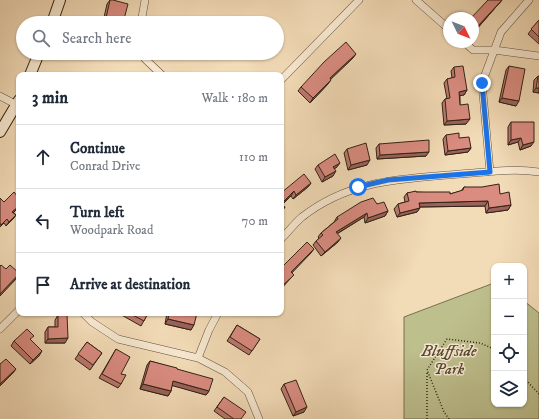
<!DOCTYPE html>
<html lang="en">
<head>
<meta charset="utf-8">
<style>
  :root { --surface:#fff; --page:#f2f2f3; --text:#1f2937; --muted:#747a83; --line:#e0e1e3 }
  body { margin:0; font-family:"IM FELL DW Pica",serif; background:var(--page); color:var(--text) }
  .controls { position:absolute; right:12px; bottom:12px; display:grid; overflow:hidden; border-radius:8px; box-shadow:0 1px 3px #0004 }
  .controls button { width:36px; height:36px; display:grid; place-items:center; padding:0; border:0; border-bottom:1px solid var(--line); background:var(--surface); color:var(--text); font:20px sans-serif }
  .compass { position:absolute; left:443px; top:12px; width:36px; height:36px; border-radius:50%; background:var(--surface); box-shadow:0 1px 3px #0004; rotate:133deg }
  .stop { position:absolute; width:12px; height:12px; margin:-9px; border:3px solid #1a73e8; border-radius:50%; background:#fff }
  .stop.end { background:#1a73e8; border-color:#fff; box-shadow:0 1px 4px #0008 }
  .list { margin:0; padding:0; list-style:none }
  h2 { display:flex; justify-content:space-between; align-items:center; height:52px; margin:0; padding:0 16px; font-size:17px }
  h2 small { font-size:13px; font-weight:400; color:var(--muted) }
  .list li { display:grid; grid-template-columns:26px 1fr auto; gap:12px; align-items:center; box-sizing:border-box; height:64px; padding:0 16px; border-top:1px solid var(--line) }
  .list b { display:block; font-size:15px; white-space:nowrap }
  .list p { margin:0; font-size:13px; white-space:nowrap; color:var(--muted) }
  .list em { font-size:13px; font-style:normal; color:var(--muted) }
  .icon { flex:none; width:22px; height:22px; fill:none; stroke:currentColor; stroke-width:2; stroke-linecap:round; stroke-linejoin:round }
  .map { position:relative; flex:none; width:539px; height:419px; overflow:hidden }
  .search { position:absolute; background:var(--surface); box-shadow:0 1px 3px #0004; left:16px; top:16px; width:268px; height:44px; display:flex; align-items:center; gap:10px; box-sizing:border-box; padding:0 14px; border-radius:22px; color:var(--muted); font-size:15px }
  .panel { position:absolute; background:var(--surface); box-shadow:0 1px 3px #0004; left:16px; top:72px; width:268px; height:244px; border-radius:8px }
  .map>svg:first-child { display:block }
</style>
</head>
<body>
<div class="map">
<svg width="539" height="419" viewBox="0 0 539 419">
  <rect width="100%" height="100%" fill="#f2dbb7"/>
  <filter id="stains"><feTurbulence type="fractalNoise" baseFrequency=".005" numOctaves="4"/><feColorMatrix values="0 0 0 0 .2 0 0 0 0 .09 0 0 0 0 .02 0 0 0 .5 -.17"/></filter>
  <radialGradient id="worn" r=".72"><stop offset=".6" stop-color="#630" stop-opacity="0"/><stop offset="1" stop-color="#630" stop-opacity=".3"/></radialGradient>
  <!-- green -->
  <path fill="#bdbf8d" stroke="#787050" d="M494,283v121h30v-103l15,12v106h-135v-102z"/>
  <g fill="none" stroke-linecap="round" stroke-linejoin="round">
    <defs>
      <path id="street" d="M416,0l33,29
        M141,23l4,-23
        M464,42l9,8h21l45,6
        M143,53l2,6 17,16
        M281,80l78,-80
        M0,96l19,10
        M490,172l-8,-89 19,-51 28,-32
        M281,239c7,-7 13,-15 21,-22 48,-38 101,-38 158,-43 26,-2 54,-6 79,-2
        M83,313l9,9 26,17 80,19 27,14 23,20 11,27
        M0,329l19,-19
        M198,358l11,-28 9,-17"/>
      <path id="secondary" d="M52,23l8,-23
        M30,75l9,-22
        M0,132l19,-32"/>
    </defs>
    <!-- street casing -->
    <use href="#street" stroke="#62503d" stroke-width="8"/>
    <!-- secondary casing -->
    <use href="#secondary" stroke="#322214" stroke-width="12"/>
    <!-- path -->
    <path stroke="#322214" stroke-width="1.5" stroke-dasharray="1 2" stroke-linecap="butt" d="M524,378l15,16
      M427,419v-48
      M449,419l-5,-7 -17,-42 20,-31 33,4 14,6"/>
    <!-- street -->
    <use href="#street" stroke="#f7e8d0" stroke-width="7"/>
    <!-- secondary -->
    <use href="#secondary" stroke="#f7e8d0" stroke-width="10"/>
  </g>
  <!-- wall -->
  <path fill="#bb786f" stroke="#322214" d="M110,0h3l10,23h-17l-3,-1 4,-18z
    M488,0h14l-27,31 -2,-3v-10z
    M539,20v24l-11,-10z
    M353,58l-23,21 -2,5 -18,19 -12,-12 3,-4z
    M509,66l7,40 -17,-4 7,-32z
    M454,67l13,23 -3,5h-4v10l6,19 -22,1 -2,-22 3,-4h2l-3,-16 3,-4 5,-1 -1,-7z
    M538,76l1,17 -6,-1 1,-12z
    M511,122l20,24 -11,4 -2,-8 -10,3v-18z
    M446,135l13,3 12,10 -3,4 -23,3 -2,-16z
    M379,144l47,12 -49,3 -1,-11z
    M347,149l20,16 -19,5 -4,-17z
    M318,165l19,2 -3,2 -1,7 -11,6 -7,-13z
    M311,183l-3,4 -15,12 -2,-3 -9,9 3,2 -4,6v-20z
    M464,187l36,7 11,11 -3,5 -22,3 -1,-7 -65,1 -3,5 -20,5 -3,-8 4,-5 7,-2 -1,-5 3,-4 9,-1 34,2 11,-3z
    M0,198l16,17 -4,5 -6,6 -2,-3 -4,4z
    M377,204l11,7 -3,5 -20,7 -1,-6 -27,17 1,8 -17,14 -8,-11 3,-4 3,-3 -1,-1 3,-4 13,-11 3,-5z
    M118,313h30l-7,13z
    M167,313h30l-6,17 -26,-6z
    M58,315l7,28h-20v-11l3,-5h7v-7z
    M237,325l23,14 -11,16 -22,-14z
    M31,340l8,16 -9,8 -19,-18 3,-5z
    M87,342l15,11 -12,17 -15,-11z
    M116,349l5,25v10l-3,4 -19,-10z
    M150,361l27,8 32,22 -3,4 -34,-10 -1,6 -3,5 -28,-7 7,-24z
    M284,384l20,28 -11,4 -12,-27z
    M224,397l17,22h-16l-11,-8z"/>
  <!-- shaded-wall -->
  <path fill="#99625a" stroke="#322214" d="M502,0l-27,31 3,-5z
    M106,18l5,1 -3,4 -5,-1z
    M356,54l-3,4 -26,25 3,-5z
    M331,80l-3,4 -18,19 3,-5z
    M536,88h3v5l-6,-1z
    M467,90l-3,5 -8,1 3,-4z
    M502,98l17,3 -3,5 -17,-4z
    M470,119l-4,5 -22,1 3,-4z
    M521,138l-3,4 -10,3 3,-5z
    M534,142l-3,4 -11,4 3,-5z
    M471,148l-3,4 -23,3 3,-4z
    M429,152l-3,4 -49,3 3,-4z
    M370,160l-3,5 -19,5 3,-5z
    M340,163l-3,4 -7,4 3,-4z
    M336,171l-3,5 -11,6 3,-5z
    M311,183l-3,4 -15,12 3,-4z
    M294,191l-3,5 -10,10v-1z
    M488,201l-3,5 -69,1 3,-4z
    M511,205l-3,5 -22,3 3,-5z
    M19,206v1l-10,10 3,-5z
    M420,208l-3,4 -20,5 3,-4z
    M388,211l-3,5 -20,7 3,-5z
    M367,213l-3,4 -31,19 3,-4z
    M16,215l-4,5 -6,6 3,-4z
    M341,238l-3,4 -17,14 4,-4z
    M314,249l-3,4 -23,24 3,-5z
    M19,274l-2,4 -17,18v-2z
    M294,275l-4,4 -9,10v-2z
    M168,319l26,6 -3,5 -26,-6z
    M68,338l-3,5h-20l3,-4z
    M42,351l-3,5 -9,8 3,-4z
    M16,369l-3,4 -13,13v-2z
    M173,381l36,10 -3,4 -36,-10z
    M143,384l28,7 -3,5 -28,-7z
    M307,407l-3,5 -11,4 3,-4z"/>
  <!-- building -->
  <path fill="#da8c81" stroke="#322214" d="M110,0h3l15,4 -5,19h-13l1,-4 -5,-1z
    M488,0h14l-24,26 -5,-5v-3h-2z
    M539,20v17l-8,-8z
    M346,42l10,12 -26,24 1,2 -18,18 -12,-11 23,-25z
    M463,66l4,24 -8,2 1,13 8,-1 2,15 -23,2 -2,-22 5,-1 -3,-19 8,-2 -1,-10z
    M509,66l16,3 -6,32 -17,-3z
    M538,76h1v12h-3z
    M511,122h23v20l-11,3 -2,-7 -10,2z
    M459,133v5l10,-1 2,11 -23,3 -2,-16z
    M429,140v12l-49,3 -1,-11z
    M366,143l4,17 -19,5 -4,-16z
    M335,154l5,9 -7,4 3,4 -11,6 -7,-12z
    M304,174l7,9 -15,12 -2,-4 -13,13 4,3 -4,5v-19z
    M499,184l1,10 9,-2 2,13 -22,3 -1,-7 -69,2 1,5 -20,5 -2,-9 11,-3 -2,-8 9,-2v1h34v2l13,-4 1,-3h18z
    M14,192l5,6v8l-7,6 4,3 -7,7 -2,-3 -6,6 -1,-2v-25l4,4z
    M373,198l4,6 7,-2 4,9 -20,7 -1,-5 -31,19 5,6 -16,14 -9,-11 7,-6 -2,-2 17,-14 -1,-2 24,-15z
    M307,242l7,7 -23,23 3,3 -13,12v-19z
    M1,265l5,4 4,-4 9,8v1l-19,20v-28z
    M129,313h19l-4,8z
    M169,313h28l-3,12 -26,-6z
    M58,315h9l1,23 -20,1v-12h10z
    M237,325l23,14 -8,12 -22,-14z
    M27,329l7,7 -4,3 12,12 -9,9 -19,-19z
    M87,342l15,11 -9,12 -15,-11z
    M116,349l14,8 -9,17 5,1 -5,9 -19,-10z
    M6,359l10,10 -16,15v-20z
    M150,361l27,7v1l36,10 -4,12 -36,-10 -2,10 -28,-7z
    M296,380l11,27 -11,5 -12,-28z
    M224,397l22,15 -5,7h-7l-17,-12z"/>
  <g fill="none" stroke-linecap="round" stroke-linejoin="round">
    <!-- route -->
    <path stroke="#1a73e8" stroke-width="5" d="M358,187l30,-7 102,-8 -8,-89"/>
  </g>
  <g text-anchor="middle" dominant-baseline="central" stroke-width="3" stroke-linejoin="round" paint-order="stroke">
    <!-- park labels -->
    <g font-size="16" font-style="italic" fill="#554932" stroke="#f7e8d0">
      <text x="449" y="351">Bluffside<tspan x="449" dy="18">Park</tspan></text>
    </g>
  </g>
  <rect width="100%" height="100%" filter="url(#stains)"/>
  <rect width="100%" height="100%" fill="url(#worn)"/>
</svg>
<div class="controls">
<button>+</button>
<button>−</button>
<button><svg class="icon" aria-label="locate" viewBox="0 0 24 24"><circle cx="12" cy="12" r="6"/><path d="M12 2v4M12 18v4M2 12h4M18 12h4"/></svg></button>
<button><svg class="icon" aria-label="layers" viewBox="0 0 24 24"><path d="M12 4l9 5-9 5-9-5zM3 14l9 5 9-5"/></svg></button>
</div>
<svg class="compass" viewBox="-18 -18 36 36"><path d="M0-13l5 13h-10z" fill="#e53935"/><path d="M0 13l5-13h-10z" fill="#747a83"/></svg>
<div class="stop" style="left:358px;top:187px"></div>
<div class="stop end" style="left:482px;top:83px"></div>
<div class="search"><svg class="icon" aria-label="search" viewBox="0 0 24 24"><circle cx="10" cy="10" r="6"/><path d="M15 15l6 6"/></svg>Search here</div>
<section class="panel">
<h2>3 min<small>Walk · 180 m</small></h2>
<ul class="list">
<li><svg class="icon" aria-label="ahead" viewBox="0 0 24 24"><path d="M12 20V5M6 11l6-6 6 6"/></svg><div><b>Continue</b><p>Conrad Drive</p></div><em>110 m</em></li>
<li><svg class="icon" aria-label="left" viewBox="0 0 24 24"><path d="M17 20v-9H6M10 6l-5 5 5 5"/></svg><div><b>Turn left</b><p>Woodpark Road</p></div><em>70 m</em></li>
<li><svg class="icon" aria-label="arrive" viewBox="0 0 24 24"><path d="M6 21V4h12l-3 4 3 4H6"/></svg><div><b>Arrive at destination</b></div></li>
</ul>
</section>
</div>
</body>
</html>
